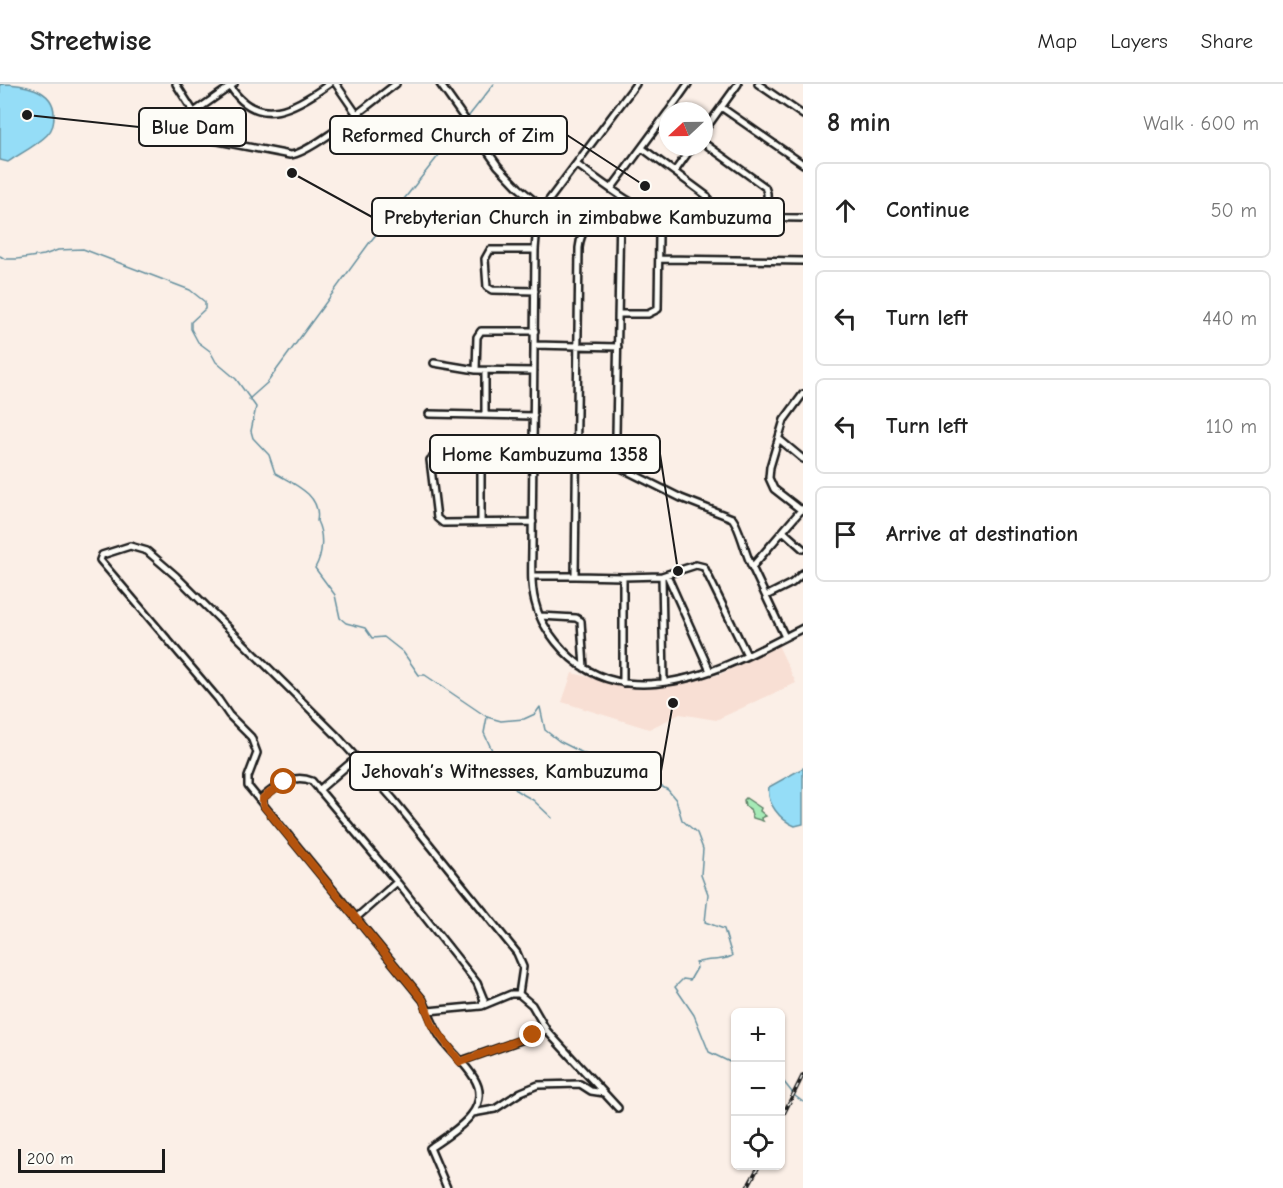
<!DOCTYPE html>
<html lang="en">
<head>
<meta charset="utf-8">
<style>
  :root { --surface:#fff; --page:#f2f2f2; --text:#222; --muted:#767676; --line:#e0e0e0 }
  body { margin:0; font-family:"Comic Neue",sans-serif; background:var(--page); color:var(--text) }
  .controls { position:absolute; right:18px; bottom:18px; display:grid; overflow:hidden; border-radius:9px; box-shadow:0 2px 4px #0004 }
  .controls button { width:54px; height:54px; display:grid; place-items:center; padding:0; border:0; border-bottom:2px solid var(--line); background:var(--surface); color:var(--text); font:30px sans-serif }
  .compass { position:absolute; left:659px; top:18px; width:54px; height:54px; border-radius:50%; background:var(--surface); box-shadow:0 2px 4px #0004; rotate:248deg }
  .scale { position:absolute; left:18px; bottom:15px; width:147px; box-sizing:border-box; padding-left:6px; border:3px solid #1c1c1c; border-top:0; font-size:16px; line-height:21px; white-space:nowrap; color:#1c1c1c; -webkit-text-stroke:4px #fdfcf7; paint-order:stroke }
  .stop { position:absolute; width:18px; height:18px; margin:-14px; border:4px solid #b45309; border-radius:50%; background:#fff }
  .stop.end { background:#b45309; border-color:#fff; box-shadow:0 2px 6px #0008 }
  .list { margin:0; padding:0; list-style:none }
  h2 { display:flex; justify-content:space-between; align-items:center; height:78px; margin:0; padding:0 24px; font-size:26px }
  h2 small { font-size:20px; font-weight:400; color:var(--muted) }
  .list li { display:grid; grid-template-columns:39px 1fr auto; gap:18px; align-items:center; box-sizing:border-box; height:96px; margin:0 12px 12px; padding:0 12px; border:2px solid var(--line); border-radius:9px }
  .list b { display:block; font-size:22px; white-space:nowrap }
  .list em { font-size:20px; font-style:normal; color:var(--muted) }
  .icon { flex:none; width:33px; height:33px; fill:none; stroke:currentColor; stroke-width:2; stroke-linecap:round; stroke-linejoin:round }
  .map { position:relative; flex:none; width:803px; height:1104px; overflow:hidden }
  header { display:flex; align-items:center; gap:36px; box-sizing:border-box; height:84px; padding:0 30px; background:var(--surface); border-bottom:2px solid var(--line) }
  header strong { font-size:28px }
  nav { display:flex; gap:33px; margin-inline-start:auto; font-size:21px }
  main { display:flex }
  aside { flex:1; background:var(--surface) }
  .map>svg:first-child { display:block }
</style>
</head>
<body>
<header>
<strong>Streetwise</strong>
<nav><a>Map</a><a>Layers</a><a>Share</a></nav>
</header>
<main>
<div class="map">
<svg width="803" height="1104" viewBox="0 0 803 1104">
  <rect width="100%" height="100%" fill="#fbefe7"/>
  <filter id="ink" filterUnits="userSpaceOnUse"><feTurbulence type="fractalNoise" baseFrequency=".0167" numOctaves="2"/><feDisplacementMap in="SourceGraphic" scale="12" xChannelSelector="R" yChannelSelector="G"/><feConvolveMatrix kernelMatrix="1 2 1 2 8 2 1 2 1" color-interpolation-filters="sRGB"/></filter>
  <g filter="url(#ink)">
    <!-- built -->
    <path fill="#f8dfd4" d="M778,561l18,38 -80,37 -36,-6 -31,15 -87,-27 10,-29 67,16 80,-14z"/>
    <!-- green -->
    <path fill="#a5eab6" stroke="#608369" stroke-width="1.5" d="M746,714l15,10 -1,3 6,5 -5,2 2,3 -10,-3 -3,-9 -5,-3 -1,-6z"/>
    <!-- water -->
    <path fill="#95ddf7" stroke="#65909f" stroke-width="1.5" d="M0,0c21,0 54,4 54,30 0,9 -1,15 -7,21 -11,11 -26,18 -39,27l-8,-2z
      M803,684v56l-8,2c-15,-6 -29,-23 -26,-39z"/>
    <g fill="none" stroke-linecap="round" stroke-linejoin="round">
      <!-- stream -->
      <path stroke="#65909f" stroke-width="1.5" d="M468,33l26,-33
        M0,172l5,3h12l27,-4 14,-5 25,-1 107,41 15,12v7l-14,13v7l7,13 12,9 6,11 20,17 20,28 -5,24 2,7 16,17 6,18c19,11 47,22 42,48 7,14 6,33 -2,47l20,27 5,23 6,5 19,5 7,10 12,-1 19,15 16,23h6l62,42 14,4 23,-2 11,-5 5,-7 5,23 14,11 40,20 18,20 14,3 19,-4 18,10 8,10 6,20 15,13 6,16 -2,26 7,19 -3,28 19,7 8,27c-15,7 -20,1 -36,7l1,5 -7,12 -7,-1 -8,8 19,28 15,37 27,13
        M249,315l18,-16 103,-141 92,-116
        M487,633l-3,16 20,43 13,15 16,9 19,18
        M780,993l15,19 8,6"/>
      <defs>
        <path id="street" d="M176,0l33,52 4,4 77,15c21,-1 85,-56 106,-71
          M336,0l20,29
          M440,0l58,82 21,22 24,20
          M636,0l-93,124 -6,17 -2,25 -3,297c0,18 -2,37 3,55 3,14 12,29 21,40 41,52 99,48 155,29 32,-11 62,-28 92,-43
          M758,0l45,31
          M230,2c28,45 67,21 99,-2
          M721,23l82,57
          M669,27l19,-27
          M194,28l40,-28
          M704,47l34,-47
          M704,59l61,44 2,6 1,25
          M642,64l65,48 4,8 1,14
          M576,80c27,19 54,42 86,52l141,2
          M675,87l17,-24
          M611,105l57,-77
          M620,124c-23,9 -38,12 -41,40l-4,328 48,1
          M535,166h-45l-5,9 2,28 5,3 43,1
          M660,175l143,2
          M619,230h29l10,-5 1,-75 3,-18
          M535,261l83,2
          M434,279l42,7 58,1
          M476,286l1,-33 4,-6h54
          M485,287v43
          M429,330l105,2
          M779,355l24,20
          M481,375v63
          M611,379l70,35 51,20c8,9 13,36 20,49
          M802,425l-19,22 20,18
          M801,426l-27,-21 -5,-11 1,-11 14,-47 19,-26
          M533,438l-90,1 -6,-5 -7,-58 2,-2 102,1 65,2 12,2 5,-28 4,-227 5,-9
          M783,447l-31,36 33,70
          M667,491l43,96
          M533,492h42
          M662,492l2,106
          M766,512l26,-13 11,-10
          M540,532l36,2 5,3 3,47
          M623,599v-106l39,-1 34,-11 8,2 43,88
          M319,706l37,-32
          M263,721v-8c14,-12 30,-24 49,-16l85,101 80,101 7,17 -3,6 -53,5
          M356,834l41,-36
          M482,922l29,-12h8l13,11 15,26
          M461,977l86,-30 71,77
          M473,1029l22,-4 26,-17 17,-7 42,-1 11,7 13,2
          M447,1104l-17,-40c21,-15 64,-38 44,-70 -9,-15 -23,-26 -33,-40 -8,-12 -12,-25 -18,-38l-175,-214v-9l9,-24 -6,-16 -22,-22 -11,-16 -118,-139 2,-5 28,-9 17,5 29,25 161,160 56,63 124,154 6,14 -4,27"/>
      </defs>
      <!-- street casing -->
      <use href="#street" stroke="#1c1c1c" stroke-width="10"/>
      <!-- street -->
      <use href="#street" stroke="#fdfcf7" stroke-width="5"/>
      <defs>
        <path id="rail" d="M780,1037l23,-46
          M747,1104l12,-22"/>
      </defs>
      <!-- rail casing -->
      <use href="#rail" stroke="#1c1c1c" stroke-width="4"/>
      <!-- rail -->
      <use href="#rail" stroke="#fdfcf7" stroke-width="1.5" stroke-dasharray="4.5" stroke-linecap="butt"/>
    </g>
  </g>
  <g fill="none" stroke-linecap="round" stroke-linejoin="round" filter="url(#ink)">
    <!-- route -->
    <path stroke="#b45309" stroke-width="8" d="M284,698l-21,16v7l160,195 9,24 28,38 73,-27"/>
  </g>
  <!-- callouts -->
  <path fill="none" stroke="#1c1c1c" stroke-width="2" d="M27 31L139 43M645 102L567 51M292 89L372 133M678 487L660 370M673 619L661 687"/>
  <g fill="#1c1c1c" stroke="#fdfcf7" stroke-width="2">
    <circle cx="27" cy="31" r="6"/>
    <circle cx="645" cy="102" r="6"/>
    <circle cx="292" cy="89" r="6"/>
    <circle cx="678" cy="487" r="6"/>
    <circle cx="673" cy="619" r="6"/>
  </g>
  <g fill="#fdfcf7" stroke="#1c1c1c" stroke-width="2">
    <rect x="139" y="24" width="107" height="38" rx="6"/>
    <rect x="330" y="32" width="237" height="38" rx="6"/>
    <rect x="372" y="114" width="412" height="38" rx="6"/>
    <rect x="430" y="351" width="230" height="38" rx="6"/>
    <rect x="350" y="668" width="311" height="38" rx="6"/>
  </g>
  <g font-size="20" text-anchor="middle" font-weight="bold" fill="#1c1c1c">
    <text x="193" y="50">Blue Dam</text>
    <text x="448" y="58">Reformed Church of Zim</text>
    <text x="578" y="140">Prebyterian Church in zimbabwe Kambuzuma</text>
    <text x="545" y="377">Home Kambuzuma 1358</text>
    <text x="505" y="694">Jehovah’s Witnesses, Kambuzuma</text>
  </g>
</svg>
<div class="controls">
<button>+</button>
<button>−</button>
<button><svg class="icon" aria-label="locate" viewBox="0 0 24 24"><circle cx="12" cy="12" r="6"/><path d="M12 2v4M12 18v4M2 12h4M18 12h4"/></svg></button>
</div>
<svg class="compass" viewBox="-18 -18 36 36"><path d="M0-13l5 13h-10z" fill="#e53935"/><path d="M0 13l5-13h-10z" fill="#767676"/></svg>
<div class="scale">200 m</div>
<div class="stop" style="left:284px;top:698px"></div>
<div class="stop end" style="left:533px;top:951px"></div>
</div>
<aside>
<h2>8 min<small>Walk · 600 m</small></h2>
<ul class="list">
<li><svg class="icon" aria-label="ahead" viewBox="0 0 24 24"><path d="M12 20V5M6 11l6-6 6 6"/></svg><div><b>Continue</b></div><em>50 m</em></li>
<li><svg class="icon" aria-label="left" viewBox="0 0 24 24"><path d="M17 20v-9H6M10 6l-5 5 5 5"/></svg><div><b>Turn left</b></div><em>440 m</em></li>
<li><svg class="icon" aria-label="left" viewBox="0 0 24 24"><path d="M17 20v-9H6M10 6l-5 5 5 5"/></svg><div><b>Turn left</b></div><em>110 m</em></li>
<li><svg class="icon" aria-label="arrive" viewBox="0 0 24 24"><path d="M6 21V4h12l-3 4 3 4H6"/></svg><div><b>Arrive at destination</b></div></li>
</ul>
</aside>
</main>
</body>
</html>
